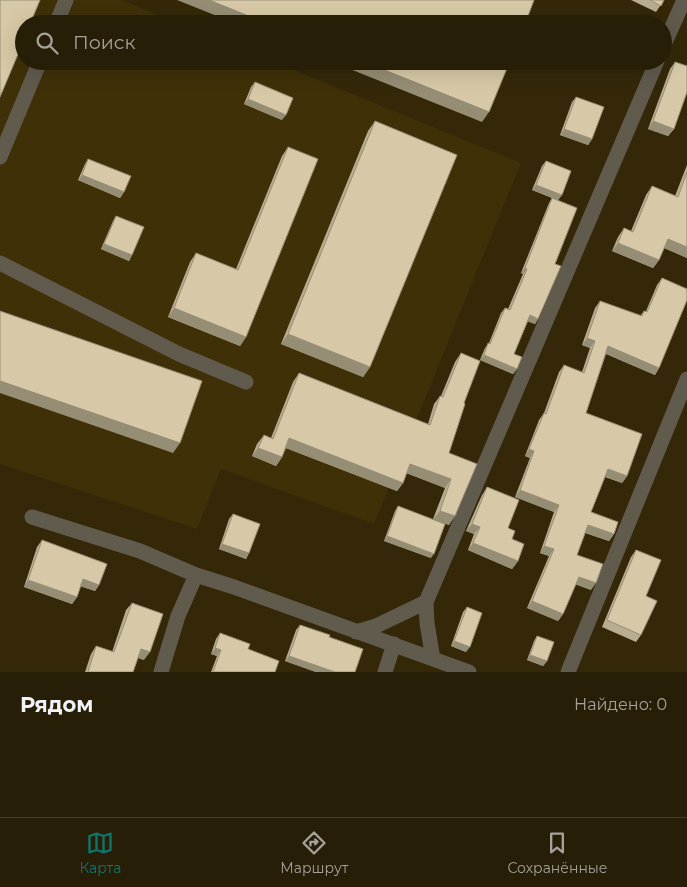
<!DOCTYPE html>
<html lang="ru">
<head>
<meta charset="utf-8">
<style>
  :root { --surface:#271e07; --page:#2f2711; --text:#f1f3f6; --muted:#a4a29b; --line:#433c28; --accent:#0f766e }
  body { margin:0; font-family:Montserrat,sans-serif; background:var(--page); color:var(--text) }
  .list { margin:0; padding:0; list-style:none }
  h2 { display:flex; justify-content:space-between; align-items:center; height:65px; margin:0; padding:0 20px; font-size:21px }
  h2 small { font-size:16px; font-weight:400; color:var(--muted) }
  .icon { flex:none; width:28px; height:28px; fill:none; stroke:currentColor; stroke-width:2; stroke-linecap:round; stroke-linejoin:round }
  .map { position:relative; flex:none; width:687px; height:672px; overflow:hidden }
  .search { position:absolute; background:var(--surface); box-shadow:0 5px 20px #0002; left:15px; right:15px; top:15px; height:55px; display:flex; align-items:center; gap:12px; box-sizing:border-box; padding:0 18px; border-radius:28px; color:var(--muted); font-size:19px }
  .sheet { height:145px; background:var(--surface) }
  nav { display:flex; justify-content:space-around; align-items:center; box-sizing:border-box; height:70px; border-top:1px solid var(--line); background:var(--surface); font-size:14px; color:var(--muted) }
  nav a { display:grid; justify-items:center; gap:2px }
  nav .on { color:var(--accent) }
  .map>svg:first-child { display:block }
</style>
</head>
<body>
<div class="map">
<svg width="687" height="672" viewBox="0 0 687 672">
  <rect width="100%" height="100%" fill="#342809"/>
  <!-- built -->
  <path fill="#3f3008" d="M0,0h122l58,24h-156v37h248l249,102 -147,361 -153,-55 -24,60 -197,-65z"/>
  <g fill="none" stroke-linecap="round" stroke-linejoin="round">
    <!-- minor -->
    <path stroke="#615b4e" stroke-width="15" d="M56,24l10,-24
      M663,47l21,-47
      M0,157l40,-96
      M0,263l179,91 67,28
      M32,517l108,34 56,24 38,12 235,85
      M356,632l20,-6 50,-24
      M433,659l-6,-36 -1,-21 231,-541
      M161,672l17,-56 18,-41
      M385,672l9,-28
      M568,672l119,-293"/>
  </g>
  <!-- wall -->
  <path fill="#b9ad90" d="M631,0h33l-8,12z
    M675,62l-1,67 -6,7 -20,-7 22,-60z
    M255,82l27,38 -38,-16 7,-17z
    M576,97l16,42 -4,6 -28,-10 12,-33z
    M375,121l-5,246 -7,10 -82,-33 87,-213z
    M288,147l-42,190 -6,9 -72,-29 22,-55 6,-9 40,16 46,-113z
    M88,159l36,33 -4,6 -42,-18 7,-16z
    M546,161l16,34 -4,5 -3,64 -17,55 -3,5 -7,-3 -14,33 3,15 -4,5 -33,-14 5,-12 4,-5 12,-30 4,-5 3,1 15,-35 -2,-1 28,-70 3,-5 -20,-8 10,-24z
    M687,165v93l-23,-10 -5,12 -6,8 -41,-17 6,-14 6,-9 7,3 15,-36 6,-9 23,10z
    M116,216l16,39 -3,6 -28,-12 12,-28z
    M662,278l-3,90 -4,7 -49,-21 -20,59 41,63 -5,7 -17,-6 -14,35 23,22 -5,7 -24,-8 -8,22 14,35 -15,-6 -13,30 -5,7 -31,-13 22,-52 -9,-3 14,-41 -39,-15 15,-39 -5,-2 14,-36 5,-7 15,-41 5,-7 18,7 8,-24 -8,-3 13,-37 5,-7 40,15 4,-5h2l11,-26z
    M461,353l3,50 -15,50 28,11 -28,61 -16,-6 12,-31 -39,-15 -3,10 -6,8 -111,-43 -4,9 -6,9 -24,-10 5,-12 7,-9 7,3 22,-56 6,-9 129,51 6,-20 6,-8h1l14,-34z
    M487,487l21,41 4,11 6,22 -6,8 -44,-19 6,-16 -8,-3 16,-36z
    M398,506l33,52 -47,-17 11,-30z
    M233,514l16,39 -3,6 -27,-10 10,-30z
    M42,540l57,45 -4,6 -14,-5 -4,11 -5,7 -48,-17 13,-40z
    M636,550l10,46 -5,39 -5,7 -34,-15 29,-70z
    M132,603l12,57 -6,-2 -5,14h-48l6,-18 5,-8 16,6 14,-42z
    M467,607l-1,45 -15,-6 12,-34z
    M300,625l29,12 26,35h-39l-31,-11 11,-31z
    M220,633l28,16 27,23h-64l6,-16 -6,-2 5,-15z
    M537,636l10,25 -4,5 -16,-6 7,-19z"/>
  <!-- shaded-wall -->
  <path fill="#968d75" d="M177,0h32l59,24h-31z
    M330,61h32l127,51 -7,10z
    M248,99l38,16 -4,5 -38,-16z
    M653,121l21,8 -6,7 -20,-7z
    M564,129l28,10 -4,6 -28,-10z
    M82,175l42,17 -4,6 -42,-18z
    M536,185l26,10 -4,5 -26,-10z
    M668,239l19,8v11l-25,-11z
    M618,243l41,17 -6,8 -41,-17z
    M104,244l28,11 -3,6 -28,-12z
    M525,268l2,1 -4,5 -2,-1z
    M174,308l72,29 -6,9 -72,-29z
    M530,315l8,4 -3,5 -9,-3z
    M288,334l82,33 -7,10 -82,-33z
    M587,338l8,3 -5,7 -8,-3z
    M608,346l51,22 -4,7 -51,-22z
    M484,355l33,14 -4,5 -33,-14z
    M0,381l180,62 -7,10 -173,-60z
    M289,438l114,45 -6,8 -114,-44z
    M258,448l24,9 -6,9 -24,-10z
    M529,449l5,2 -4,7 -5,-2z
    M410,464l41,15 -6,9 -41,-16z
    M608,469l19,7 -5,7 -18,-7z
    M520,490l39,15 -5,7 -39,-15z
    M440,511l15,5 -6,9 -16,-6z
    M472,524l8,3 -6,7 -8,-3z
    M588,525l26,9 -5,7 -26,-9z
    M387,536l47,18 -3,4 -47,-17z
    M473,543l45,18 -6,8 -44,-19z
    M222,544l27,9 -3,6 -27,-10z
    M544,546l10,3 -5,7 -9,-3z
    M579,577l17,6 -5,7 -17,-6z
    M83,579l16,6 -4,6 -16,-5z
    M28,580l49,17 -5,7 -48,-17z
    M532,601l31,13 -5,7 -31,-13z
    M454,641l16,6 -4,5 -15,-6z
    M215,648l6,2 -4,6 -6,-2z
    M141,649l9,3 -6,8 -8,-3z
    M530,655l17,6 -4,5 -16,-6z
    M289,656l46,16h-19l-31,-11z"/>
  <!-- building -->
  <path fill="#d7c9a7" stroke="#968d75" d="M0,0h40l-10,24h-6v16l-24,57z
    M209,0h325l-9,24h-257z
    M650,0h14l-3,6z
    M362,61h148l-21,51z
    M675,62l12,4v26l-13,37 -21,-8z
    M255,82l38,16 -7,17 -38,-16z
    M576,97l28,10 -12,32 -28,-10z
    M375,121l82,34 -87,212 -82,-33z
    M288,147l30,12 -72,178 -72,-29 22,-55 42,17z
    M88,159l43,17 -7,16 -42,-17z
    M546,161l25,10 -9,24 -26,-10z
    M687,172v75l-19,-8 -9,21 -41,-17 6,-15 9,4 19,-46 26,11z
    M552,198l25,10 -22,56 6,2 -23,53 -8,-4 -16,39 8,3 -5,12 -33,-14 4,-12 2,1 15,-36 5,2 17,-41 -2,-1z
    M116,216l28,11 -12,28 -28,-11z
    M662,278l25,11v11l-28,68 -51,-22 -22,67 56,21 -15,42 -19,-7 -17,43 27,10 -4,12 -26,-9 -11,30 26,9 -7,19 -17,-6 -16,37 -31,-13 22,-52 -10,-3 15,-41 -39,-15 14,-39 -5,-2 15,-36 2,1 18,-49 20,8 11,-32 -8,-3 13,-37 42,15 2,-5 3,1z
    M0,311l202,70 -22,62 -180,-62z
    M461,353l19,8 -16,42 1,1 -16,49 28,11 -22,52 -15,-5 11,-32 -41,-15 -7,19 -114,-45 -7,19 -24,-9 6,-13 9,4 26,-66 131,52 10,-29 3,1z
    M487,487l32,13 -11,28 7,3 -3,8 12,5 -6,17 -45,-18 7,-16 -8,-3z
    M398,506l47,18 -11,30 -47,-18z
    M233,514l27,10 -11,29 -27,-9z
    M42,540l65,24 -8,21 -16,-6 -6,18 -49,-17z
    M636,550l25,10 -15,36 11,5 -16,34 -34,-15z
    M132,603l31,11 -13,38 -9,-3 -8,23h-45l8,-26 18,6z
    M467,607l15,6 -12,34 -16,-6z
    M300,625l30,10 -1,2 34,12 -8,23h-20l-46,-16z
    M220,633l30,11 -2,5 31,12 -4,11h-62l8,-22 -6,-2z
    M537,636l17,6 -7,19 -17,-6z"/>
</svg>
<div class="search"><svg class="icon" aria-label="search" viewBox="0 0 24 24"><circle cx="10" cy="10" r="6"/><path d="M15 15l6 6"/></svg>Поиск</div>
</div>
<section class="sheet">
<h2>Рядом<small>Найдено: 0</small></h2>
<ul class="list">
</ul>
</section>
<nav>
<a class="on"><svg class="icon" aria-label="map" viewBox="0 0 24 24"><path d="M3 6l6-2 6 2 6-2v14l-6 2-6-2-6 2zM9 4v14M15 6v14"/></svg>Карта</a>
<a><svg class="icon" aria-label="directions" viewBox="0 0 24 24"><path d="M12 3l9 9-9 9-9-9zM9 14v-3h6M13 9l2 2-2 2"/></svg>Маршрут</a>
<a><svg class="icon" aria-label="saved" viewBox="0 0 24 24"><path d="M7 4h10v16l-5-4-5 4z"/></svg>Сохранённые</a>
</nav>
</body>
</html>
